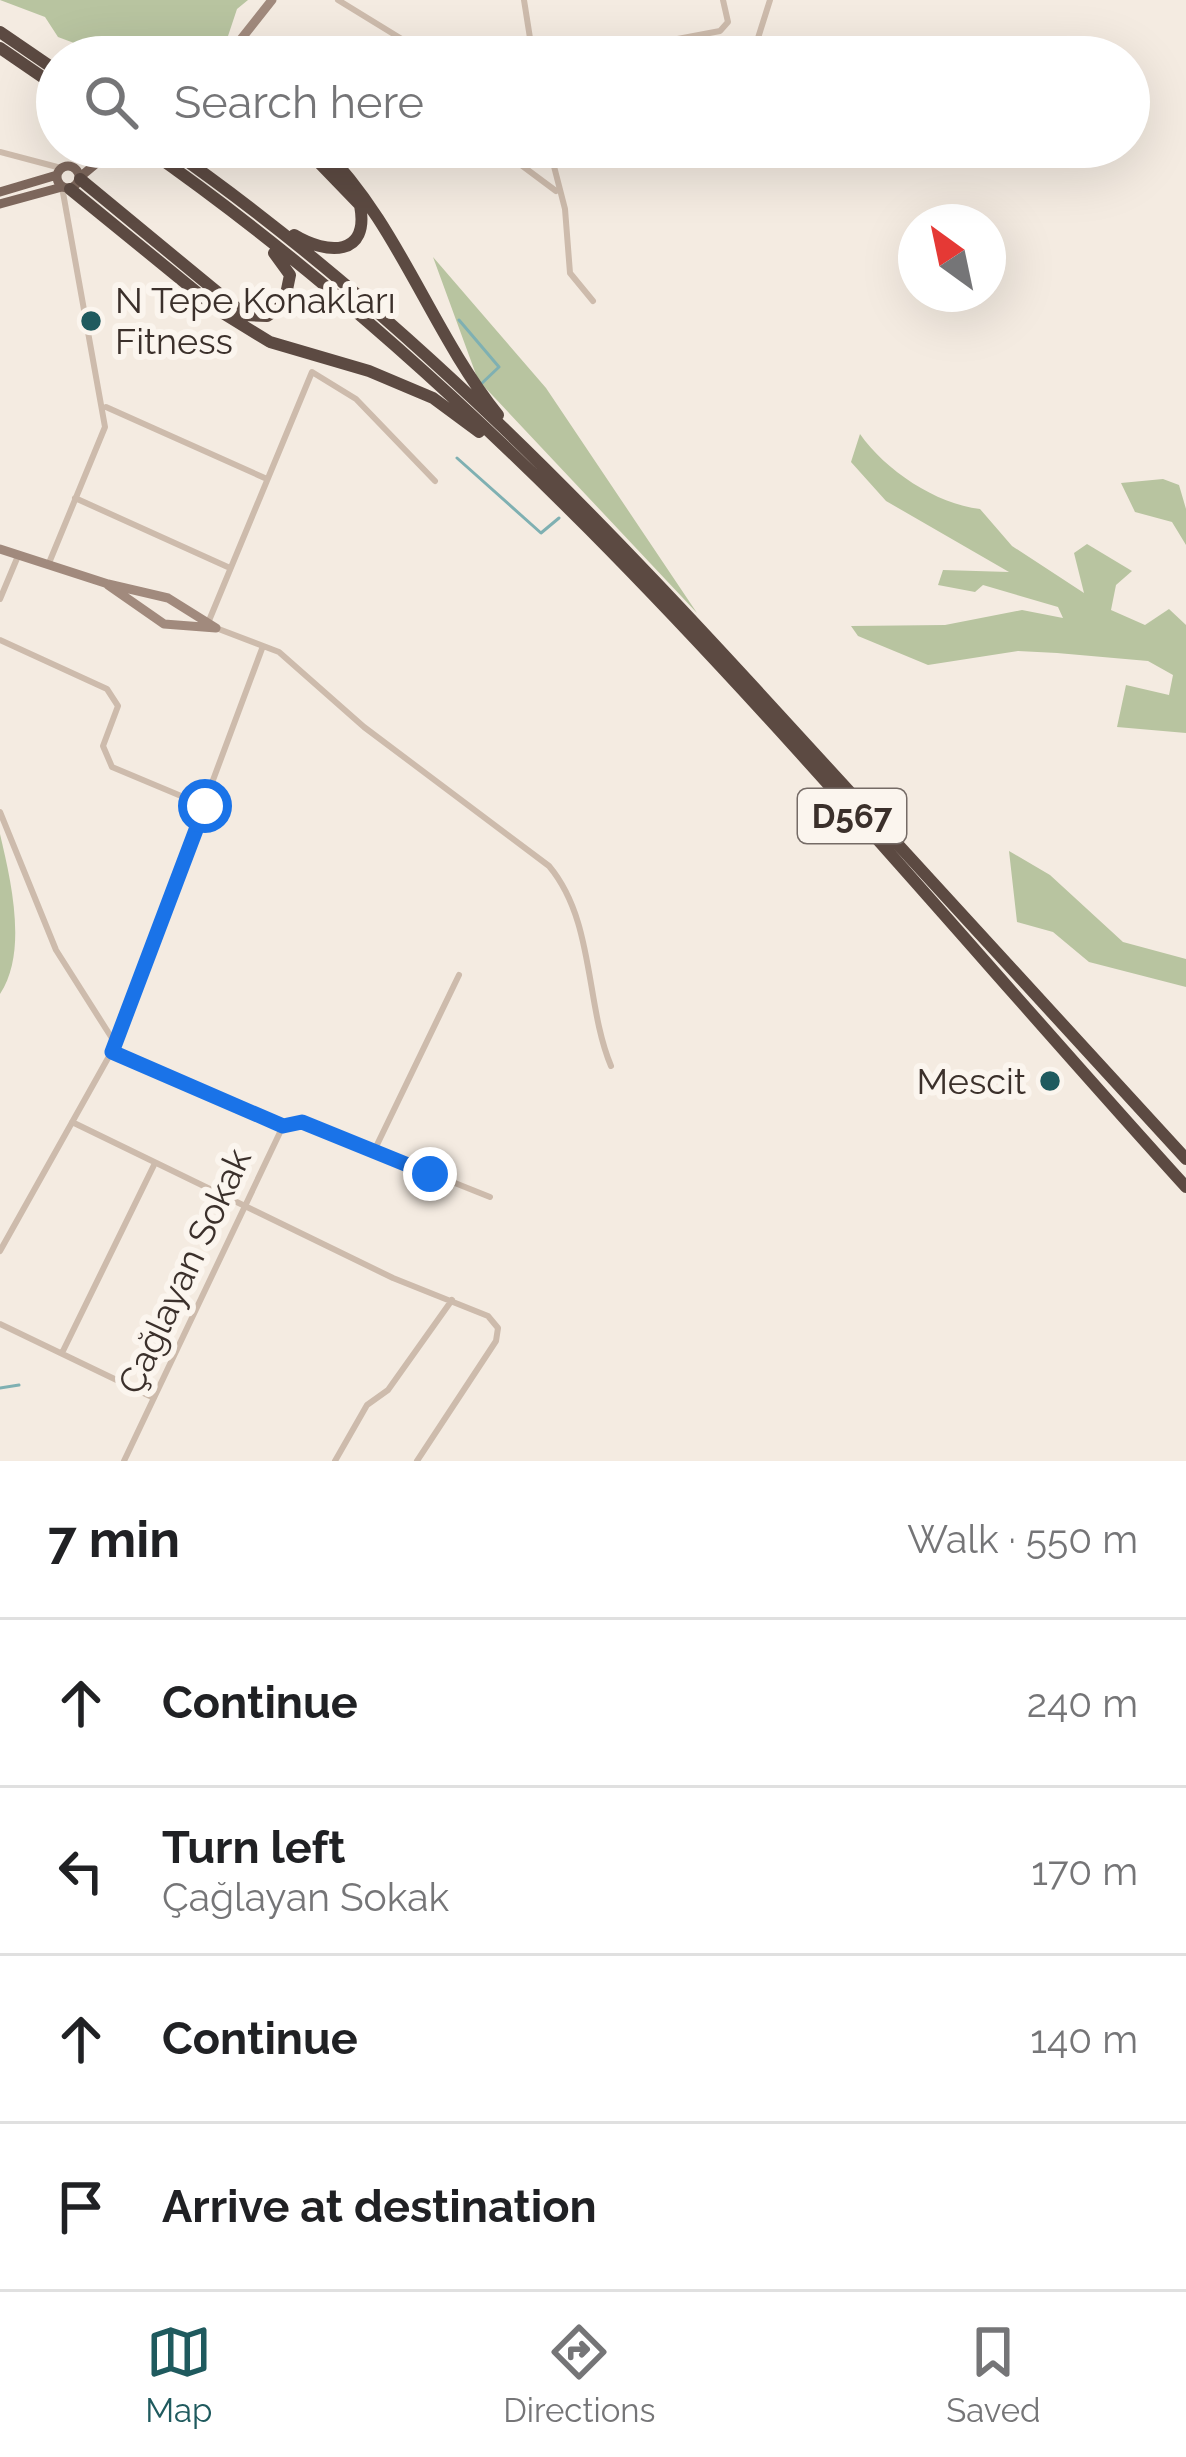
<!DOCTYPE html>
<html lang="en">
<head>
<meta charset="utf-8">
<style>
  :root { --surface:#fff; --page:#f6f6f6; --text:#202124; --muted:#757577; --line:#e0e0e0; --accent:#1f5a5e }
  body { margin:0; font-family:Raleway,sans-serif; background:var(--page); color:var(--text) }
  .compass { position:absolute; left:898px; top:204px; width:108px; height:108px; border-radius:50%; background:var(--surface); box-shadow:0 12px 48px #0002; rotate:327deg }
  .stop { position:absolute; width:36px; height:36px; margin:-27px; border:9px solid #1a73e8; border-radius:50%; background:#fff }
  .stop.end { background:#1a73e8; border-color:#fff; box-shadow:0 3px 12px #0008 }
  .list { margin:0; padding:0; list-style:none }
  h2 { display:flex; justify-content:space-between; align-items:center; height:156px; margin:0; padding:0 48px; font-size:51px }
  h2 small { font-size:39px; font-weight:400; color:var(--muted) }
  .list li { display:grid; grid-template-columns:78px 1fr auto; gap:36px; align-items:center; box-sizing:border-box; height:168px; padding:0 48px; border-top:3px solid var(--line) }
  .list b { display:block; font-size:45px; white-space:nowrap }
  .list p { margin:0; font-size:39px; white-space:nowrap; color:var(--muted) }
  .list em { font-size:39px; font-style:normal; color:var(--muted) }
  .icon { flex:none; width:66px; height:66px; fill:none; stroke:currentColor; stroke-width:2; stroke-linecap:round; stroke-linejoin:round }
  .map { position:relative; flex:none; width:1186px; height:1461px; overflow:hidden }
  .search { position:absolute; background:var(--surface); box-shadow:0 12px 48px #0002; left:36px; right:36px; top:36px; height:132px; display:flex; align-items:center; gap:30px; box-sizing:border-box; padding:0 42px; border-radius:66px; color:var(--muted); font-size:45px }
  .sheet { height:828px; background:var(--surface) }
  nav { display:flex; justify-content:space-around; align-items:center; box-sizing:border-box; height:168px; border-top:3px solid var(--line); background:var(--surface); font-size:33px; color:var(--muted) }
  nav a { display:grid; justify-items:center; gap:6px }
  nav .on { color:var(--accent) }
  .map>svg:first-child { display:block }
</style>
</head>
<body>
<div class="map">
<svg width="1186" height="1461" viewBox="0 0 1186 1461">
  <rect width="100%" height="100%" fill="#f4ebe1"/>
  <!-- green -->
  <path fill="#b8c4a0" d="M0,0h248l-11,9 -11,33 -22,15 -98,-2 -48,-18 -13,-20z
    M433,257l113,131 151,225 -219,-233z
    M860,434c25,36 76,70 120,75l32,37 72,47 -10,-40 13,-9 45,27 -16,14 -5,25 34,15 24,-16 17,16v108l-69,-6 9,-42 43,10 4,-20 -25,-14 -91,-8 -39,-2 -90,14 -70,-29 -7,-10 94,-1 77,-15 41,8 -5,-11 -75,-22 -8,7 -37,-7 5,-15 66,2 -123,-71 -35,-39z
    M1163,479l16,6 7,24v36l-14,-23 -37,-10 -14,-29z
    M0,834c11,47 28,118 0,160z
    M1009,851l41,24 73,67 63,17v28l-97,-25 -36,-30 -36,-10z"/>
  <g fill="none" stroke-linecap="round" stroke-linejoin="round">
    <!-- stream -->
    <path stroke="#7fb0b2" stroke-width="3" d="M459,320l40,47 -19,18
      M457,458l84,75 18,-15
      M0,1388l19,-3"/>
    <!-- street -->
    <path stroke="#cdbbac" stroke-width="6" d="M338,0l93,57
      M524,0l9,57
      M582,57l138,-26 8,-9 -5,-22
      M752,57l18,-57
      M497,147l59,44
      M549,147l16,62 5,64 23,28
      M721,151l1,-4
      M0,152l61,16
      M106,407l161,72
      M75,498l155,70
      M49,563l56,-136 -43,-240
      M0,599l18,-43
      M208,623l104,-251 44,27 79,82
      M216,628l63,24 85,75 185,139c46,55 36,138 62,200
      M0,640l107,49 11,17 -15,40 9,21 93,39
      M0,812l56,138 59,93
      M112,1051l171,75 -159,335
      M72,1122l321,156 95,38 10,12 -2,13 -79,120
      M283,1126l19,-4 188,75
      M374,1151l85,-176
      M0,1251l112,-200 151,-405
      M0,1324l154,74
      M62,1353l93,-190
      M335,1461l32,-56 21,-15 64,-90"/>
    <!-- secondary -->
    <path stroke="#a18a7d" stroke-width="9" d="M230,53l42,-53
      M0,549l108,35 60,14 48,30
      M108,585l56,39 52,4"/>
    <!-- primary -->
    <path stroke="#7d675c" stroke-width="9" d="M57 177a11 11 0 1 1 22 0a11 11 0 1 1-22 0Z
      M80,177l36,-30
      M0,192l57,-17
      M0,204l62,-17"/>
    <!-- highway -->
    <path stroke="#5c4a42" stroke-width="12" d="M0,32l57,39
      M0,48l57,39
      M230,53l4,4
      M144,147c402,280 715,680 1042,1040
      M167,147c240,167 442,381 638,596 127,139 254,277 381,416
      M321,147c78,77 109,183 177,268
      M80,179l165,136 22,1 17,-12 6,-29 -16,-22
      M70,189l151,123 49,30 99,29 64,27 46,34
      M294,235c33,20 76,22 66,-30l-56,-58"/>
  </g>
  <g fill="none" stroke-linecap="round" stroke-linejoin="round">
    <!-- route -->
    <path stroke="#1a73e8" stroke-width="15" d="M205,806l-93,246 171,74 19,-4 128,52"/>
  </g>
  <!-- markers -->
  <g fill="#1f5a5e" stroke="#fbf5ee" stroke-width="4.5">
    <circle cx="91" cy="321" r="12"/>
    <circle cx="1050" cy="1081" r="12"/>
  </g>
  <g text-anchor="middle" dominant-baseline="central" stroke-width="12" stroke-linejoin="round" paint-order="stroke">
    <!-- shield labels -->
    <rect fill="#fbf5ee" stroke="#756b66" stroke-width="3" x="798" y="789" width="108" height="54" rx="9"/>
    <g font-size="33" font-weight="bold" fill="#3b302b">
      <text x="852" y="816">D567</text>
    </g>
    <!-- poi labels -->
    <g font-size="36" fill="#3b302b" stroke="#fbf5ee" text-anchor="start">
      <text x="115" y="300">N Tepe Konakları<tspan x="115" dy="41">Fitness</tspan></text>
      <text x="1026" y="1081" text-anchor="end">Mescit</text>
    </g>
    <!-- street labels -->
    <g font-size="36" fill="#3b302b" stroke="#fbf5ee">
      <text transform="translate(184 1271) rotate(-65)">Çağlayan Sokak</text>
    </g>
  </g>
</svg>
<svg class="compass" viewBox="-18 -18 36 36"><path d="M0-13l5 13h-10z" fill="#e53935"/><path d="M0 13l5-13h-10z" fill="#757577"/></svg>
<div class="stop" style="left:205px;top:806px"></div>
<div class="stop end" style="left:430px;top:1174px"></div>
<div class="search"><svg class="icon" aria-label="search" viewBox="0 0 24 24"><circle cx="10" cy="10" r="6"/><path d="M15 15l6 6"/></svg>Search here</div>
</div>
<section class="sheet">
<h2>7 min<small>Walk · 550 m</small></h2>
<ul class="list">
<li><svg class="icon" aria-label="ahead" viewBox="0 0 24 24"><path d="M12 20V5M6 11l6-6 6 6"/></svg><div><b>Continue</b></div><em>240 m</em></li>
<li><svg class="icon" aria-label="left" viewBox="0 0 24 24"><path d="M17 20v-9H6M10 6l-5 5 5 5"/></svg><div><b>Turn left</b><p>Çağlayan Sokak</p></div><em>170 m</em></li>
<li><svg class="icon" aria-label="ahead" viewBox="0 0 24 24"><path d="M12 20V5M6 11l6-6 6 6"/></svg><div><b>Continue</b></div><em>140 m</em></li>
<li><svg class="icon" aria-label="arrive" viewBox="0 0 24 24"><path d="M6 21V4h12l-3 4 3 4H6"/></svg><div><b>Arrive at destination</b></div></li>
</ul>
</section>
<nav>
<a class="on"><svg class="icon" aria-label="map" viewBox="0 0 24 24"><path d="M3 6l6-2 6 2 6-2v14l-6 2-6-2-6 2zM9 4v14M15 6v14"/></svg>Map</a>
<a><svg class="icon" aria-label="directions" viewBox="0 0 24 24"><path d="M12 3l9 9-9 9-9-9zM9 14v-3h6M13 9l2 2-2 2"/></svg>Directions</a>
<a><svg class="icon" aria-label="saved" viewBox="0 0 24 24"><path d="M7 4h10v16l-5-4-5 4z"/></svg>Saved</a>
</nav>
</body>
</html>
